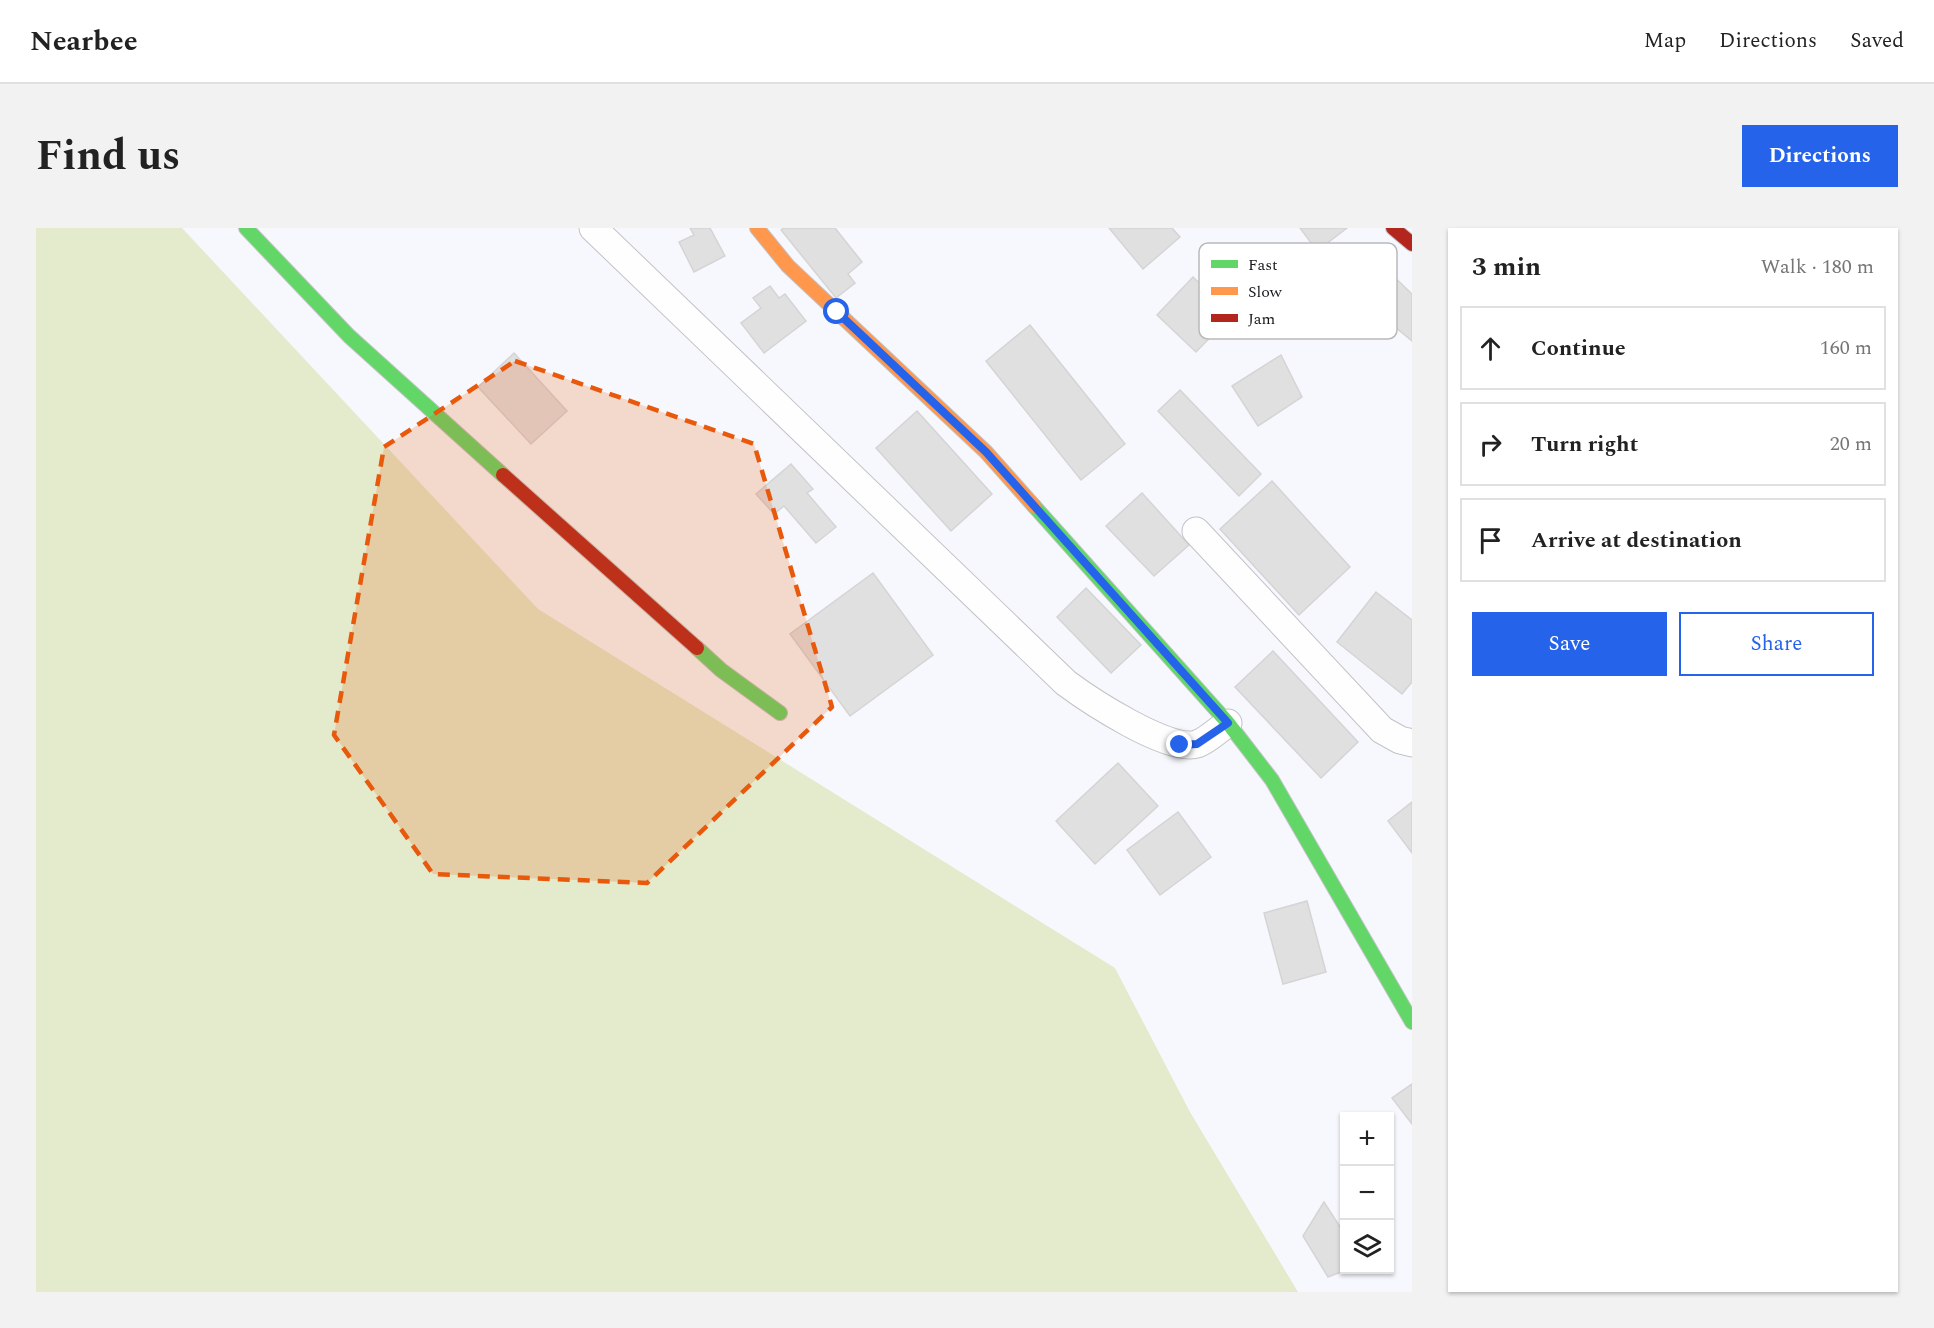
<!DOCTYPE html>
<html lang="en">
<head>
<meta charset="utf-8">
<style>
  :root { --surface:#fff; --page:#f2f2f2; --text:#222; --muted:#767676; --line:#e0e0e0; --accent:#2563eb }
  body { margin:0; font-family:Spectral,serif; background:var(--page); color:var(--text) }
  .controls { position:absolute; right:18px; bottom:18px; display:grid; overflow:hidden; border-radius:0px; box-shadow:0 2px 4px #0004 }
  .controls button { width:54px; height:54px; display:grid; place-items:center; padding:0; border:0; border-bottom:2px solid var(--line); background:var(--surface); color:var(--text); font:30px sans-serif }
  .stop { position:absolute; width:18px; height:18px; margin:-14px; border:4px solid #2563eb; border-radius:50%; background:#fff }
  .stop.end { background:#2563eb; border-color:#fff; box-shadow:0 2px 6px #0008 }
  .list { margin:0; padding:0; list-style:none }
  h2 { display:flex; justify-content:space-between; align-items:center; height:78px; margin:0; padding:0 24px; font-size:26px }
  h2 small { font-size:20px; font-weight:400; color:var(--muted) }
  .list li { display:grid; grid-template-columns:39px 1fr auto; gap:18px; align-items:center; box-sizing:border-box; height:84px; margin:0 12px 12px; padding:0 12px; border:2px solid var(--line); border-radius:0px }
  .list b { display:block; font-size:22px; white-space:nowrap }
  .list em { font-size:20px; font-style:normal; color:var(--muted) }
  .actions { display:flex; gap:12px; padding:18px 24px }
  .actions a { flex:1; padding:14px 0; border:2px solid var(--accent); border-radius:0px; text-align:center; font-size:21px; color:var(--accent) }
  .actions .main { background:var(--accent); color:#fff }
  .icon { flex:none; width:33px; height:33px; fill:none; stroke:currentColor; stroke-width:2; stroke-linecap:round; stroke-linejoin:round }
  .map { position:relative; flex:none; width:1376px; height:1064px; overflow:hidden; border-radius:0px }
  header { display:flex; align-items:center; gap:36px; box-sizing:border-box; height:84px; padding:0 30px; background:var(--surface); border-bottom:2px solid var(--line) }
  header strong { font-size:28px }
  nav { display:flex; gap:33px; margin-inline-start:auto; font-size:21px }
  .intro { display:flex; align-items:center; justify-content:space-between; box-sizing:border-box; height:144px; padding:0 36px }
  h1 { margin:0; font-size:42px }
  .button { padding:15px 27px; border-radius:0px; background:var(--accent); color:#fff; font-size:21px; font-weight:700 }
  main { display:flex; gap:36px; padding:0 36px }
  aside { flex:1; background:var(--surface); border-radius:0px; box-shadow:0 2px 4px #0004 }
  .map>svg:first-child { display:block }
</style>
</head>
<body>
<header>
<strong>Nearbee</strong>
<nav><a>Map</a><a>Directions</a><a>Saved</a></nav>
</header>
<div class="intro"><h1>Find us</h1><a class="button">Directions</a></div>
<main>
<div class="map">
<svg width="1376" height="1064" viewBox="0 0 1376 1064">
  <rect width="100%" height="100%" fill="#f7f8fd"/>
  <!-- green -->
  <path fill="#e4eacc" d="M0,0h146l356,381 577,359 75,144 108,180h-1262z"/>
  <!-- building -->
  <path fill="#e1e0e1" stroke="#d5d4d5" stroke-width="1.5" d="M654,0h20l15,28 -31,16 -15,-30 15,-7z
    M748,0h51l27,34 -14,12 7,9 -19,15 -55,-68z
    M1073,0h63l8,9 -37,32z
    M1264,0h47l-30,23z
    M1349,40l27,26v47l-70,-58z
    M1157,49l39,38 -36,37 -39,-37z
    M734,58l9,12 6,-4 21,27 -42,32 -23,-30 20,-15 -8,-10z
    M994,97l95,119 -44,36 -95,-119z
    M478,125l53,58 -36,33 -53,-57z
    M1245,127l21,42 -44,29 -26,-40z
    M1144,162l81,84 -22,22 -81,-85z
    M881,183l75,83 -41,37 -75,-83z
    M755,236l22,25 -6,4 29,34 -20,16 -32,-37 -10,8 -18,-20z
    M1236,253l78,86 -51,48 -79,-86z
    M1106,265l47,52 -35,31 -48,-50z
    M837,345l60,82 -83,61 -60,-82z
    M1050,360l55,57 -30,28 -54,-56z
    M1340,364l36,28v62l-10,12 -65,-52z
    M1237,423l85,91 -37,36 -86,-91z
    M1082,535l40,43 -63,58 -39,-43z
    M1376,574v51l-24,-32z
    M1142,584l33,45 -51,38 -33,-45z
    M1271,673l19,71 -43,12 -19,-71z
    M1376,856v40l-20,-26z
    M1288,974l20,31v37h2l-18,7 -25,-41z"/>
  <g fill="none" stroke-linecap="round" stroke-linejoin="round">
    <defs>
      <path id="street" d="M557,0l473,455c23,17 103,70 131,61 11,-4 22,-15 31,-21
        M1160,303l186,199 18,10 12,3"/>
      <path id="fast" d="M210,0l103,108 154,139
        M998,278l194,217 44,57 140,242
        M661,420l24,22 59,43"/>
      <path id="slow" d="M721,0l31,38 198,186 48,54"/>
      <path id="jam" d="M1357,0l19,16
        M467,247l194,173"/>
    </defs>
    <!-- street casing -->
    <use href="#street" stroke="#c2c3c6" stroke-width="29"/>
    <!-- fast casing -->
    <use href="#fast" stroke="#c2c3c6" stroke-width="16"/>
    <!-- slow casing -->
    <use href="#slow" stroke="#c2c3c6" stroke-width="16"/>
    <!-- jam casing -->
    <use href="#jam" stroke="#c2c3c6" stroke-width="16"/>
    <!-- street -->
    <use href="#street" stroke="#fefeff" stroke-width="27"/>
    <!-- fast -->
    <use href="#fast" stroke="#63d668" stroke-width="14"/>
    <!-- slow -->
    <use href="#slow" stroke="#ff974d" stroke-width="14"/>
    <!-- jam -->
    <use href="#jam" stroke="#b3261e" stroke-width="14"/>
  </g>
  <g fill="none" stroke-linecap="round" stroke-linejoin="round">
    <!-- route -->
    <path stroke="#2563eb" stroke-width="8" d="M801,84l149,140 242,271 -31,21 -17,1"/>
  </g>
  <!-- marked area -->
  <path fill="#e8590c" fill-opacity="0.2" stroke="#e8590c" stroke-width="4.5" stroke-dasharray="12 8" stroke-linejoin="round" d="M479,133l239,83 78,263 -185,176 -214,-9 -99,-139 50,-288z"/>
  <!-- legend -->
  <rect x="1163" y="15" width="198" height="96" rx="9" fill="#fff" stroke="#b9b9ba" stroke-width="1.5"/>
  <rect x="1175" y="32" width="27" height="8" fill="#63d668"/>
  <rect x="1175" y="59" width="27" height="8" fill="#ff974d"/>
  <rect x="1175" y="86" width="27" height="8" fill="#b3261e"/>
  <g font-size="16" fill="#16171a">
    <text x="1212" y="42">Fast</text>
    <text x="1212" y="69">Slow</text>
    <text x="1212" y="96">Jam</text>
  </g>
</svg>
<div class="controls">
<button>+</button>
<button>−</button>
<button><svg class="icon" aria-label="layers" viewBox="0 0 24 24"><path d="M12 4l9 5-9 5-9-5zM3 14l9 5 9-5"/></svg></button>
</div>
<div class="stop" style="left:801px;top:84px"></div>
<div class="stop end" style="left:1144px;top:517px"></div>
</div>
<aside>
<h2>3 min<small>Walk · 180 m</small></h2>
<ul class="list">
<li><svg class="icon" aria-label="ahead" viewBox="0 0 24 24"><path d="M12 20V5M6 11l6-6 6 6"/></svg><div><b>Continue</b></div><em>160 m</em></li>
<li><svg class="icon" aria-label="right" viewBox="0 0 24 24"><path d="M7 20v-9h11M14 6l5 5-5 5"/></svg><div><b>Turn right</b></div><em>20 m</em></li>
<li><svg class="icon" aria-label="arrive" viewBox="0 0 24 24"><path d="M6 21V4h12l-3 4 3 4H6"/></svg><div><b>Arrive at destination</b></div></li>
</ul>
<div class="actions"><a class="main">Save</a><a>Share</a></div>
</aside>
</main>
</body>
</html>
